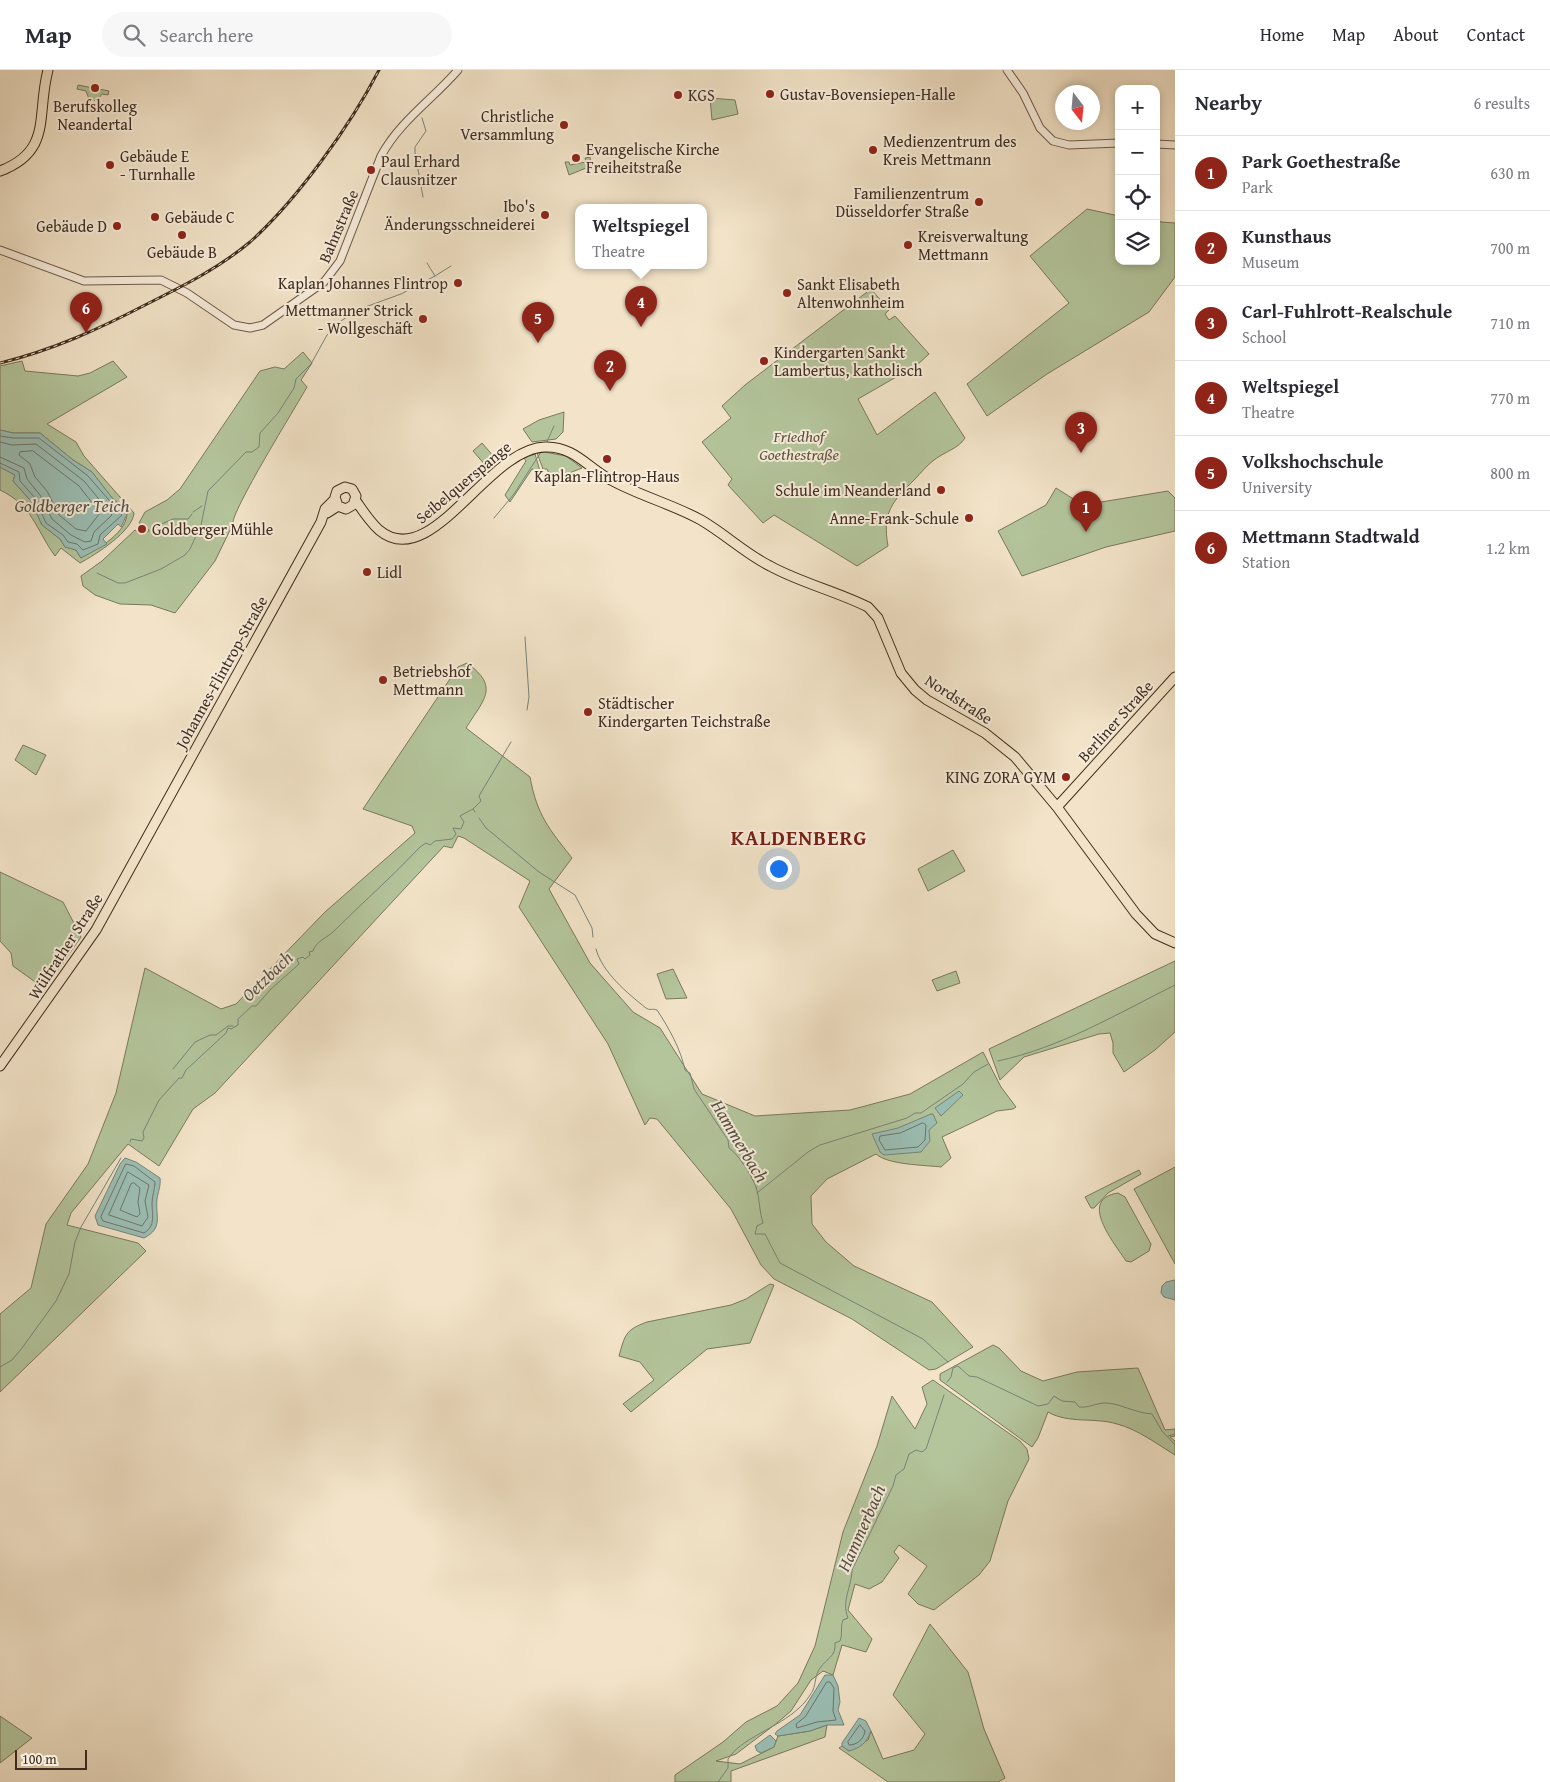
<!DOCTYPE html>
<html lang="en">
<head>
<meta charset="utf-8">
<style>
  :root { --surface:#fff; --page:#f7f7f7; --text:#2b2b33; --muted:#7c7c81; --line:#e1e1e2; --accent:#8f2418 }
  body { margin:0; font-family:"Gentium Book Plus",serif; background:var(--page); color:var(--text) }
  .controls { position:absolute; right:15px; top:15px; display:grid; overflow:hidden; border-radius:10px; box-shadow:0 2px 8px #0003 }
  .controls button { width:45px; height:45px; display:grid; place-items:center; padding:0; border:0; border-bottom:1px solid var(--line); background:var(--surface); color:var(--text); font:25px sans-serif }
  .compass { position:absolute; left:1055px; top:15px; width:45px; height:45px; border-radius:50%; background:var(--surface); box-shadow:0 2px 8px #0003; rotate:164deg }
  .scale { position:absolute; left:15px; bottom:12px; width:72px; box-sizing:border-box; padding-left:5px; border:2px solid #412d1e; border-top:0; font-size:14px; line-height:18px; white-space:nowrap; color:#412d1e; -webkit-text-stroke:4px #f7eddc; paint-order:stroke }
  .you { position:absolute; left:778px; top:798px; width:18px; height:18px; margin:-12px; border:4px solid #fff; border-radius:50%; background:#1a73e8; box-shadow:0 0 0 8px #1a73e833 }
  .badge { display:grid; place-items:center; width:32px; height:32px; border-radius:50%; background:var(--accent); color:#fff; font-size:16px; font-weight:700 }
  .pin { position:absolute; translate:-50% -41px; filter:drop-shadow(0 1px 2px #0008) }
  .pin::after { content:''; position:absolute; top:26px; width:18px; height:15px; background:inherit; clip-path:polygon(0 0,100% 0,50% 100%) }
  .popup { position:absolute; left:575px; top:134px; width:132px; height:65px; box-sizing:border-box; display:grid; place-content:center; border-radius:10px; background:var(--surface); filter:drop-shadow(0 1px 4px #0005); font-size:16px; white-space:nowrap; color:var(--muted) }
  .popup b { font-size:19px; color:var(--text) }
  .popup::after { content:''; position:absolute; left:50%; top:100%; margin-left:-10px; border:10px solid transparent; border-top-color:var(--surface) }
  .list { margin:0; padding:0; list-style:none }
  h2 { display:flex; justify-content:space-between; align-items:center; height:65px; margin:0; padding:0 20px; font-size:21px }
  h2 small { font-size:16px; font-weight:400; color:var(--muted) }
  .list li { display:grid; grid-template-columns:32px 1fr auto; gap:15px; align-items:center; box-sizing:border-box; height:75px; padding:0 20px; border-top:1px solid var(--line) }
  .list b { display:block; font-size:19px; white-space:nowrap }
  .list p { margin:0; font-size:16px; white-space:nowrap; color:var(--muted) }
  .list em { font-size:16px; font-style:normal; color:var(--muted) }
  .icon { flex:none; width:28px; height:28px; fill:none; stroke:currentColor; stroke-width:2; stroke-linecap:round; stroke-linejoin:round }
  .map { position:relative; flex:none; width:1175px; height:1712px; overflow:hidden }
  header { display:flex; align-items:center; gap:30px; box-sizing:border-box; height:70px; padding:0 25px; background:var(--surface); border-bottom:1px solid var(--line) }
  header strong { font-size:24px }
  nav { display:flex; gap:28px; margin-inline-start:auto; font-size:18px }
  .search { width:350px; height:45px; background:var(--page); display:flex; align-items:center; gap:12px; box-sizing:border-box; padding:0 18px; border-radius:28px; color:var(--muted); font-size:19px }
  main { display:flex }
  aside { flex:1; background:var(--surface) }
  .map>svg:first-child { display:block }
</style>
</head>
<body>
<header>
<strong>Map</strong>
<div class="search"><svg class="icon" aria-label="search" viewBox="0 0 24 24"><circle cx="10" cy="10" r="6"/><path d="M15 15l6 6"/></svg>Search here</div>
<nav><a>Home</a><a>Map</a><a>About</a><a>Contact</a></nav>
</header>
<main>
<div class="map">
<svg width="1175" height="1712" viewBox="0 0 1175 1712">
  <rect width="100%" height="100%" fill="#f3e4c9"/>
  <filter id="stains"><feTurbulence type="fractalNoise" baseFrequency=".004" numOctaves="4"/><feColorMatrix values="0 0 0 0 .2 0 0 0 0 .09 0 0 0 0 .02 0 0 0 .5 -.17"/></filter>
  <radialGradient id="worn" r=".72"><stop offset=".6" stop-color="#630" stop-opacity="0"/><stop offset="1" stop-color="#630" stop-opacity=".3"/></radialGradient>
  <!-- green -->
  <path fill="#b4c59c" stroke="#7a795d" d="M78,15l31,6 -1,4 -6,-1 -5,7 -8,-2 -3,-8 -9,-2z
    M710,28l25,2 3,14 -26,6z
    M590,87l1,9 -22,9 -4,-13h4l1,3 16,-3 -1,-4z
    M1087,139l32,7v45h37v-42l5,3 14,1v54l-26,35 -102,62 -60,42 -20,-32 102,-81 -39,-47z
    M871,219l18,21 -4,4 4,6 6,-4 34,38 -12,11 -59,34 19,36 58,-43 30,46c-7,11 -21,14 -31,22 -7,5 -13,13 -19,19 -23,23 -33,33 -27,67l-31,20 -83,-51 -11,8 -35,-38 4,-6 -30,-37 29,-24 -9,-12 23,-21z
    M303,282l9,11 -11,17 6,7c-10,18 -77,126 -74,137l-18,37 -40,52 -24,-8 -31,-1 -25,-9 -12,-9 -2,-10 21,-15 33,-31 8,5 2,-4 3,1 1,-2 -10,-7 6,-11 22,-12 13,-11 80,-118 15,-4 9,2z
    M22,291l3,10 53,5 12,-3 23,-12 14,16 -80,47 29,18 8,14 50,57c-1,18 -39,42 -54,50l-19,-15 -6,8c-20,-28 -22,-50 -55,-66v-23l15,8 -2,6 18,20 11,24 18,14 5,8 11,3 5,8c17,-10 48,-25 46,-48l-14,-11 -21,-27 -19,-12 -33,-27h-27l-13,-3v-64z
    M564,342l-1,20 -7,7 -24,3 -9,-13 16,-9z
    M482,373l13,15 -9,8 -13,-15z
    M544,382l22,4 16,12 -30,12 -5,-11h-4l-6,-16z
    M535,384l5,17 -8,-2 -22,33 -5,-7 21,-34 -2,-3z
    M1056,418l27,17 85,-14 7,7v33l-69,16 -84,29 -24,-45 48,-26z
    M467,593c33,24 17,36 -1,65l64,49c7,38 19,52 42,81l-23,31 41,74 43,49 27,16 42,66 53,22 95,-6 60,-16 73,-42 18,35 15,20 -3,2 -16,2 -55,26 9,21 -10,9c-16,-2 -53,-2 -65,-13l-49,25 -16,17 1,28 14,18 28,24 78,36 41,45 -37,22 -7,1 -77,-51 -78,-40 -13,-14 -30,-56 -74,-90 -7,-1 -5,7 -37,-81 -89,-137 11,-26 -66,-43 -6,-2 -6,12 -8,-2 -229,247 -22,16 -34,57 -31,-22 -57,69 -4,12 71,18 8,8 -146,141v-78l31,-26 15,-64 42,-60 28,-71 29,-125 76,41 15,-5 89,-92 90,-79 -3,-7 -49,-17 95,-142z
    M23,675l23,10 -10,20 -21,-15z
    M953,780l12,21 -37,20 -10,-22z
    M0,802l63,30 18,35 -36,52 -32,-23 -2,-13 -11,-12z
    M1175,891v71l-20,18 -31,22 -11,-19v-10l-3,-10 -11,1 -75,23 -24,23 -11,-31z
    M673,899l14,29 -21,1 -9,-25z
    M956,901l4,12 -23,8 -5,-11z
    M1175,1097v97l-41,-75z
    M1139,1100l2,4 -33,19 -14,15h-3l-6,-11z
    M1118,1123l7,4 26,47 -2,7 -18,11 -5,-1c-11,-17 -49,-62 -8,-68z
    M770,1214l4,1 -24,58 -43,6 -76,63 -8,-8 31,-24 -14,-18 -21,-6c6,-21 6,-26 28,-34l84,-17 15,-6z
    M993,1275l6,3 22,23 22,10 34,-9 61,-4 27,62 10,-1v7l-5,1 5,4v14c-18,-11 -38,-26 -58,-31 -23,-7 -48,0 -69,-12l-10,26 -6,9 -92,-67v-6z
    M933,1310l87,61 7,8 2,10 -21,42 -18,60 -11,14 -45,35 -16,-6 -10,-10 19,-28 -28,-21 -5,7 5,6 -17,24 -13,7 -14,-5 -7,26 24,29 -6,13 -24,-7 -9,30 -10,-4 -12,9 -20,31 -14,12 -41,31 -20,7 24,3 34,-17 4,-11 32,-5 17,-6 -2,12 -94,34v11h-56v-7l48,-33 23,-20 31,-16 21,-23 17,-37 28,-114 34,-86 15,-50 23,33 12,-25 -5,-17z
    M930,1554l38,48 16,57 21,49 -7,4h-110l-49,-34 3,-2 7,5 19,-11 3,-9 12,28 31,-9 11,-16 -32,-39z
    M0,1646l32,22 -32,25z"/>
  <!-- water -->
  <path fill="#9bbfb5" stroke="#778579" d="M0,360l13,3h27l33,27 19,12 21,27 15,13 -7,15 -3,-3 -15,15 4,5 -26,14 -5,-8 -11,-3 -5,-8 -18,-14 -11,-24 -18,-20 2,-6 -15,-8z
    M959,1021l4,4 -22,21 -6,-8z
    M931,1044h2l4,9 -8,7 1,11 -9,11 -37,3 -4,-3 -8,-18 26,-6z
    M125,1088l11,4 24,16c1,8 -2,14 -3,21 -2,17 7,29 -13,39l-46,-13 -3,-9 25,-52z
    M1175,1210v20l-11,-3 -3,-4 1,-7 4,-4z
    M825,1605h8l5,11 2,16 -2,8 6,15h-17l-17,6 -32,5 -3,-2 2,-3 23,-16z
    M859,1648l7,3 5,10c-4,12 -11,17 -22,20l-7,-5v-3z
    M770,1665l6,6 -2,6 -13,6 -4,-2 -2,-5z"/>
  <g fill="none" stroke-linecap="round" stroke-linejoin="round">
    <!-- shore -->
    <path stroke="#6e766a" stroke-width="1" d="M0,366l13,2h26l49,38 34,39 -22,20 -2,9 -15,6 -6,-6 -9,-2 -5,-7 -17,-12 -11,-25 -15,-17 -1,-9 -19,-9
      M0,372l12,3 24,-1 48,37 28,34 -18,17 -3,9 -6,1 -14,-7 -19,-16 -12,-24 -13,-16 -3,-11 -24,-11
      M33,381l46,35 21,27 -14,18 -10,-2 -17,-14 -12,-24 -12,-14 -5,-13 -11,-9 1,-3z
      M923,1053l3,2 -1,15 -7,7 -33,3 -6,-10 1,-4 20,-3z
      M126,1094l8,2 21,16c0,7 -3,14 -3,21 0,11 4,23 -8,30l-41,-12 -2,-4z
      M128,1102l21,13 -4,16 3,16 -6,9 -33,-11z
      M134,1113l6,5 -2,14 2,12 -3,3 -17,-7 11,-26z
      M827,1612h3l4,6 -1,23 3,9 -19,2 -20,6 -1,-4 9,-7z
      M860,1655l5,6c-1,8 -8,14 -16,14l-1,-3z"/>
    <!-- stream -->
    <path stroke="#778579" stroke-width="1" d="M422,48l4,13 -11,16v6l8,44
      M435,206l16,-10
      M546,374l8,-18
      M193,442l9,-6
      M494,448l20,-24 27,-42
      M152,458l21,-9h15l4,-5
      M97,503l21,10h7l36,-14 24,-14 5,-6 11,-24 7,-34 38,-39h6l7,-5 1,-14 18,-20 16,-25 2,-9 15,-15 16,-29 14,-14 16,-11 44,-16 34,-18 -8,-13
      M525,567l4,60 -2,13
      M475,742l-2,-3 8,-8 -2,-5 32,-54
      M479,748l7,10 53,44 36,23 17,33 1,9
      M596,879c6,23 31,44 50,59 4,3 6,0 11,2 12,18 24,40 28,60l5,3 4,16 34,51 1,8c11,8 22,27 27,39 4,11 3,25 7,36l-6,3 -2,8h10l15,29 143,76 25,23
      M998,991c64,-14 119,-47 177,-76
      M173,999l22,-27 15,-7h6l12,-9h5
      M130,1072l1,-3 11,2 2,-3 -1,-6 16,-32 20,-22h3l4,-8 40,-37 2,-5 3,1 7,-4v-6l14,-13h4l15,-17 28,-25 -2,-5 6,-2 2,2 5,-4 -1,-3 4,-1c3,-10 14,-13 21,-20 29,-29 59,-55 86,-84l6,-4 4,2 5,-4 17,-2 4,-5 -3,-6 8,1 3,-7 -4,-6 13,-7
      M757,1123l51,-41 12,-7 87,-27 8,-5h6l42,-29 11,-12 14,-8
      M0,1297l12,-7 10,-12 34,-47 13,-27 6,-32 6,-15 40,-69
      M947,1312l4,-5 2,-9 5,-2 11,10 8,1 61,29 10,-2 6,-8 8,5 13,1 4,5c11,1 16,-4 27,-4 12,0 30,10 46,11l10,17 13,14
      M1168,1366l7,-2
      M718,1712l10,-14v-9c13,-21 50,-31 71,-51 5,-4 11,-12 14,-18 3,-7 2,-15 7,-22 7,-10 16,-11 15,-25l5,-2c3,-7 0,-13 3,-21l5,-2c-7,-17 4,-32 4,-48l41,-84 3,-11 8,-6 5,-15 7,-4 6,2 4,-3 18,-54"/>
    <defs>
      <path id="minor" d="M1007,0l16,23 17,35 13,13 16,4 50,-2
        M1156,74l19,1
        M0,180l84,31 77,-1 26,13 47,32 16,3 13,-3 61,-43 16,-21 41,-105c19,-35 51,-56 77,-86"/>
      <path id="major" d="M0,101c53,-20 36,-56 48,-101
        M356,431c7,10 14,21 23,29 52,44 109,-82 166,-83 29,-1 43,21 66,33 29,16 61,24 90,40 24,14 45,34 69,46 31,17 66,25 98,41l10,11 23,55 14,17 12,10 58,33 30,24 42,50 79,107 19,20 20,9
        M327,443l11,-7 8,3 7,-4 3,-9 -4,-7 -7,-2 -8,4 -2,6 3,9
        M1057,737l118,-130
        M0,996l96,-136 225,-408 4,-13 10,-10"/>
    </defs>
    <!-- minor casing -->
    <use href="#minor" stroke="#6e5b49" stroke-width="9"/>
    <!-- major casing -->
    <use href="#major" stroke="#412d1e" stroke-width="11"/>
    <!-- minor -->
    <use href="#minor" stroke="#f7eddc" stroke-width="7"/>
    <!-- major -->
    <use href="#major" stroke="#f3e4c9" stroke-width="9"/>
    <defs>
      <path id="rail" d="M0,293c53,-13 99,-34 147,-59 36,-18 72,-36 103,-62 47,-42 100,-116 129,-172"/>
    </defs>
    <!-- rail casing -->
    <use href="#rail" stroke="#412d1e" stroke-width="3"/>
    <!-- rail -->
    <use href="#rail" stroke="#f7eddc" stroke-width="1" stroke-dasharray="4" stroke-linecap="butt"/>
  </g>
  <!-- markers -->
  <g fill="#8f2418" stroke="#f7eddc" stroke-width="2">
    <circle cx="95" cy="18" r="5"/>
    <circle cx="770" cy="24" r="5"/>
    <circle cx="678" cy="25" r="5"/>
    <circle cx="564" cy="55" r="5"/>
    <circle cx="873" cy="80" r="5"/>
    <circle cx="576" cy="88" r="5"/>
    <circle cx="110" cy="95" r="5"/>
    <circle cx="371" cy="100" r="5"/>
    <circle cx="979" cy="132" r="5"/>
    <circle cx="545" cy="145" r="5"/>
    <circle cx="155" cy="147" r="5"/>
    <circle cx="117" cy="156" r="5"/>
    <circle cx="182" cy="165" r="5"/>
    <circle cx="908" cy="175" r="5"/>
    <circle cx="458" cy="213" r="5"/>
    <circle cx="787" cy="223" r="5"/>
    <circle cx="423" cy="249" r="5"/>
    <circle cx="764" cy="291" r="5"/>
    <circle cx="607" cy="389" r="5"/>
    <circle cx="941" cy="420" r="5"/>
    <circle cx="969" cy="448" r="5"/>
    <circle cx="142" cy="459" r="5"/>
    <circle cx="367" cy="502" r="5"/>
    <circle cx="383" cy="610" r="5"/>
    <circle cx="588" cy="642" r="5"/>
    <circle cx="1066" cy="707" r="5"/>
  </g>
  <g text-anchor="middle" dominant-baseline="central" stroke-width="4" stroke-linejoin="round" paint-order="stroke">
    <!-- poi labels -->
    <g font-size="16" fill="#412d1e" stroke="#f7eddc" text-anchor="start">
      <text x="780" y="24">Gustav-Bovensiepen-Halle</text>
      <text x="688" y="25">KGS</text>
      <text x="95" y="36" text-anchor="middle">Berufskolleg<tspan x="95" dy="18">Neandertal</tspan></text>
      <text x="554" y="46" text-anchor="end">Christliche<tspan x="554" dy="18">Versammlung</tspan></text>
      <text x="883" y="71">Medienzentrum des<tspan x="883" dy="18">Kreis Mettmann</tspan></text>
      <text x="586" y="79">Evangelische Kirche<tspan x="586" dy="18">Freiheitstraße</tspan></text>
      <text x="120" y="86">Gebäude E<tspan x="120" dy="18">- Turnhalle</tspan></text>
      <text x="381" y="91">Paul Erhard<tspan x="381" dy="18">Clausnitzer</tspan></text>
      <text x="969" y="123" text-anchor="end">Familienzentrum<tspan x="969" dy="18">Düsseldorfer Straße</tspan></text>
      <text x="535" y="136" text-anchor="end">Ibo's<tspan x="535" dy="18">Änderungsschneiderei</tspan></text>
      <text x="165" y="147">Gebäude C</text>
      <text x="107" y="156" text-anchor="end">Gebäude D</text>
      <text x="918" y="166">Kreisverwaltung<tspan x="918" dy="18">Mettmann</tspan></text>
      <text x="182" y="182" text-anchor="middle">Gebäude B</text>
      <text x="448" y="213" text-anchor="end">Kaplan Johannes Flintrop</text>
      <text x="797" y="214">Sankt Elisabeth<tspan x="797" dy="18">Altenwohnheim</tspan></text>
      <text x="413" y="240" text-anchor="end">Mettmanner Strick<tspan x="413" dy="18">- Wollgeschäft</tspan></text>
      <text x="774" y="282">Kindergarten Sankt<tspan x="774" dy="18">Lambertus, katholisch</tspan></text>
      <text x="607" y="406" text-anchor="middle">Kaplan-Flintrop-Haus</text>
      <text x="931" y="420" text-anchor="end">Schule im Neanderland</text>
      <text x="959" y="448" text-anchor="end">Anne-Frank-Schule</text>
      <text x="152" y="459">Goldberger Mühle</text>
      <text x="377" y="502">Lidl</text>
      <text x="393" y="601">Betriebshof<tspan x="393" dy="18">Mettmann</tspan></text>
      <text x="598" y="633">Städtischer<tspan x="598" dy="18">Kindergarten Teichstraße</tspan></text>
      <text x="1056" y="707" text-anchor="end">KING ZORA GYM</text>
    </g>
    <!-- street labels -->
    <g font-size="16" fill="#412d1e" stroke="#f7eddc">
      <text transform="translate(338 156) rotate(-67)">Bahnstraße</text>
      <text transform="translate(463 412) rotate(-40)">Seibelquerspange</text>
      <text transform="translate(221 602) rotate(-61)">Johannes-Flintrop-Straße</text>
      <text transform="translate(959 629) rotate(33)">Nordstraße</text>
      <text transform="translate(1115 651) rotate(-48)">Berliner Straße</text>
      <text transform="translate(65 876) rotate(-57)">Wülfrather Straße</text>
    </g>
    <!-- park labels -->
    <g font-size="16" font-style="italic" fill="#5e533e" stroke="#f7eddc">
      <text x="799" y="366">Friedhof<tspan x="799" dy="18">Goethestraße</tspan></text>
    </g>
    <!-- water labels -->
    <g font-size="18" font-style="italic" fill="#585244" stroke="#f7eddc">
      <text x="72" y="435">Goldberger Teich</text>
      <text transform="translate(267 906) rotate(-44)">Oetzbach</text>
      <text transform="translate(740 1071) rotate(59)">Hammerbach</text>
      <text transform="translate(861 1458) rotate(-66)">Hammerbach</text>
    </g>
    <!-- district labels -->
    <g font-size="21" font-weight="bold" letter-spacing="1" fill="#7a1f14" stroke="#f7eddc">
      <text x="799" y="767">KALDENBERG</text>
    </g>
  </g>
  <rect width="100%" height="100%" filter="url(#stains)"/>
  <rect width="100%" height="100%" fill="url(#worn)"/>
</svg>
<div class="controls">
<button>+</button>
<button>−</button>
<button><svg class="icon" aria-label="locate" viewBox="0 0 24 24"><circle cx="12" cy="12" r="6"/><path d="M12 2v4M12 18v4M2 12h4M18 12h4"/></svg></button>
<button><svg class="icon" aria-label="layers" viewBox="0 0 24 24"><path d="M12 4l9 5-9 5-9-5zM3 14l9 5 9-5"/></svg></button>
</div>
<svg class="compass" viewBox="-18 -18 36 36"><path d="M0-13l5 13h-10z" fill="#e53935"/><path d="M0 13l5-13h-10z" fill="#7c7c81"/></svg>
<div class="scale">100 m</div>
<div class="you"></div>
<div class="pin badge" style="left:1086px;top:462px">1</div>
<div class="pin badge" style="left:610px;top:321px">2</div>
<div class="pin badge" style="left:1081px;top:383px">3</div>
<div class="pin badge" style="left:641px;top:257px">4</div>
<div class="popup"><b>Weltspiegel</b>Theatre</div>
<div class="pin badge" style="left:538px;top:273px">5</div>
<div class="pin badge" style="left:86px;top:263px">6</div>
</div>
<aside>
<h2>Nearby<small>6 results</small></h2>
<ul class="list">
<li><span class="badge">1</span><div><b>Park Goethestraße</b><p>Park</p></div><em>630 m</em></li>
<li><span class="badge">2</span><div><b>Kunsthaus</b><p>Museum</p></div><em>700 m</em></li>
<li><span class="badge">3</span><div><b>Carl-Fuhlrott-Realschule</b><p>School</p></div><em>710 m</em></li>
<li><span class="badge">4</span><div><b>Weltspiegel</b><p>Theatre</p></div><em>770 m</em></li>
<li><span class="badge">5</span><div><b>Volkshochschule</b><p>University</p></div><em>800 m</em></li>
<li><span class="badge">6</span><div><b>Mettmann Stadtwald</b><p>Station</p></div><em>1.2 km</em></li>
</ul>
</aside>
</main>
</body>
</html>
